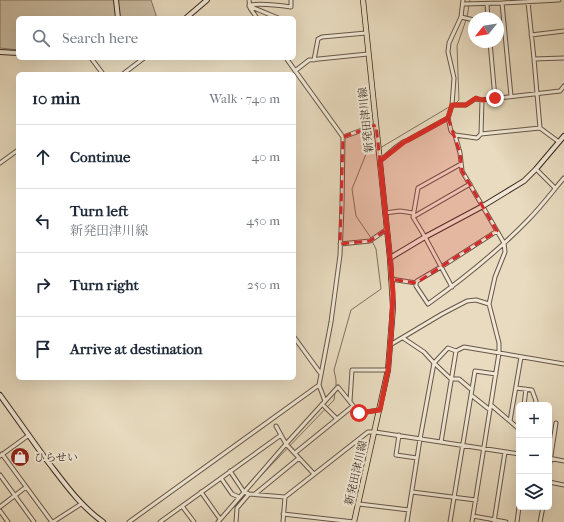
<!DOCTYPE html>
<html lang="en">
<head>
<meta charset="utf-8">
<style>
  :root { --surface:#fff; --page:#f2f2f3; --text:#1f2937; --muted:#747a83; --line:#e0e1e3 }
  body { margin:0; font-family:"IM FELL French Canon","Noto Serif JP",serif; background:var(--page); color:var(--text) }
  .controls { position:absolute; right:12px; bottom:12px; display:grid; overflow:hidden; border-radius:6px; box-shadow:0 4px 16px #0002 }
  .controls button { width:36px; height:36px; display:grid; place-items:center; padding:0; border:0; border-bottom:1px solid var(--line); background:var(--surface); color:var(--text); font:20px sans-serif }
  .compass { position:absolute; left:468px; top:12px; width:36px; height:36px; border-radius:50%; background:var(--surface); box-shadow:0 4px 16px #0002; rotate:240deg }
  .stop { position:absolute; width:12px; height:12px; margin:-9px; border:3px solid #d93025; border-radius:50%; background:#fff }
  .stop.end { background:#d93025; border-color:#fff; box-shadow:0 1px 4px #0008 }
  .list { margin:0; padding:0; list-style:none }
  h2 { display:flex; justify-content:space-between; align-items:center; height:52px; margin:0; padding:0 16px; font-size:17px }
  h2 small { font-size:13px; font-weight:400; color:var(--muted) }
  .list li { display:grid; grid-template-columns:26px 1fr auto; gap:12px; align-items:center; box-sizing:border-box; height:64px; padding:0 16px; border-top:1px solid var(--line) }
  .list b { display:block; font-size:15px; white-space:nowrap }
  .list p { margin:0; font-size:13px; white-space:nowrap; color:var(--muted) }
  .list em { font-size:13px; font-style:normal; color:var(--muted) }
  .icon { flex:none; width:22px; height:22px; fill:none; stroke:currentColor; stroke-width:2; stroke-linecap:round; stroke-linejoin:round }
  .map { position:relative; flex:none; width:564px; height:522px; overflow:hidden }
  .search { position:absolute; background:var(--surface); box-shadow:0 4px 16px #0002; left:16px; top:16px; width:280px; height:44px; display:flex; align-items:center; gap:10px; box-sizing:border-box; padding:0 14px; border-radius:6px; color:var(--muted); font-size:15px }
  .panel { position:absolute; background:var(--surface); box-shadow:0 4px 16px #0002; left:16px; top:72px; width:280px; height:308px; border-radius:6px }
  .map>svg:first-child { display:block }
</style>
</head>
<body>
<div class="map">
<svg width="564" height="522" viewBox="0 0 564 522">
  <rect width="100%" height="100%" fill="#e8dbbf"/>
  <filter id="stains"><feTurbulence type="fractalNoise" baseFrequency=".005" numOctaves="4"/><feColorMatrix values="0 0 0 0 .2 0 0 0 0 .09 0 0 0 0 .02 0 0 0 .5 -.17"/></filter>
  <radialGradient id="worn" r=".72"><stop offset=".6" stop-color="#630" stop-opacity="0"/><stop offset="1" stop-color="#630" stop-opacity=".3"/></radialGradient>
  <!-- green -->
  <path fill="#cbbda4" stroke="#847362" d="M0,0h151l6,18h-139v32l-18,-2z"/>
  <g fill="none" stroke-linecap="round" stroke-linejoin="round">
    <!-- stream -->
    <path stroke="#806f5f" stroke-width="1" d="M467,17l3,-17
      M455,104l4,-4 -2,-54 9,-26
      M380,148l69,-41
      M371,238l-15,-22 -4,-27 14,-35 11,-4
      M336,388v-8l-2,-10 17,-60 30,-21 -5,-40 -4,-8
      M252,485l82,-85 1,-8"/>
    <defs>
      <path id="street" d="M249,0l1,8 7,10
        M528,2l6,57 6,69
        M502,3l9,93
        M463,4l39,-1 57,-3
        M487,4l1,14
        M249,5c14,-2 28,0 42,2v-7
        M249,6l29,12
        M461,17l13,3
        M531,35l33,-4
        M490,42l5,56
        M91,58l12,16
        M286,58l57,79 -1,70 -2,48 -9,67 -12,63 6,16
        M534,59l30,-1
        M314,60l4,-21 4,-2 44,-4
        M295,71l14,-11 59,-6
        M123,74l21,-16
        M452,105h14l9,-6 7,1
        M448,118l3,13 4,4 5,18 2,18 42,72 1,9 -10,25 -6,27 10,39v10l-27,169
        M481,134l1,-34 78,-9 4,-5
        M455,135l22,3 4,-4 59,-6 19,14
        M343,137l33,-12
        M380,161l16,-14 7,-5 5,-2 40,-22 4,-13 2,-27 -6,-26 1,-9 12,-26 2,-17
        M0,163l18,-13
        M536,169l19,19
        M385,213l15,-2 13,2
        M413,217l57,-33
        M497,231l-56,36 -24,14 -1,2v3l12,18c35,-25 70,-53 100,-84 13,-13 24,-28 36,-42
        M340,244l30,-3 17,-12
        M391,279l25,4
        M452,287l-27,-50 -12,-20 5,-29 43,-24
        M294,337l27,37
        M403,338l21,14 10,11 17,16h8l13,11
        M390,345l52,-31 25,-13 9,-1 13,4
        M516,388l16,2 4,11 -1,4
        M471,395l19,15
        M350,401l2,-31h36
        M322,404l15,15
        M491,405l28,24
        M524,405l2,-16
        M510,421l11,-64
        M276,426l10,18 28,30
        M399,435l-3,20 21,3
        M441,442l15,-91
        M295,453l58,-47
        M2,454l50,68
        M0,456l29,-21
        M549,458l15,3
        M549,468l7,-45
        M230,471l14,21 5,2 36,3 83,-65h7l144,22
        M0,475l34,47
        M221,478l11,16 7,3
        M549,482l15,3
        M201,492l19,27
        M412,492l64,8
        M255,494l44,-36
        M359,504l50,6
        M182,506l12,16
        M0,507l26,-20
        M0,511l8,11
        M283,514l71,8
        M473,516l33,6
        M53,522l28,-18
        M129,522l190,-137
        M160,522l121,-87
        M218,522l68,-78 51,-56 1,-1 21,26 20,-3
        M236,522l1,-14 12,-14
        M283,522l2,-25
        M407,522l13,-83 14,-76 14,-15 8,3 8,-4 100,17
        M450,522l25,-151 21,3
        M494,522l11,-70
        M517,522l2,-15
        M540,522l3,-15"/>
      <path id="secondary" d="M116,0l2,18
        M186,18l21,-18
        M0,52l18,1
        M390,258l35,-21 58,-31 41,-25 12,-12 28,-33
        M0,395c15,21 30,42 45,63 18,23 34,47 58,64"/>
      <path id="primary" d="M354,522l34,-152 5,-63 -3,-49 -27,-258"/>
    </defs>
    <!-- street casing -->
    <use href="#street" stroke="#675648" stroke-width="5"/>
    <!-- secondary casing -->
    <use href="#secondary" stroke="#3c2920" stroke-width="6"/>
    <!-- primary casing -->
    <use href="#primary" stroke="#3c2920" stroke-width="6"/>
    <!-- street -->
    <use href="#street" stroke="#f0e8d5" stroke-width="3"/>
    <!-- secondary -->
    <use href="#secondary" stroke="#f0e8d5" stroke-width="4"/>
    <!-- primary -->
    <use href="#primary" stroke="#e8dbbf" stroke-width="4.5"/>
  </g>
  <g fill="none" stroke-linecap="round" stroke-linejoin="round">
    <!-- route -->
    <path stroke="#d93025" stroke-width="5" d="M359,413l21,-3 8,-40 3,-34 2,-43 -3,-35 -10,-97 24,-19 4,-2 40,-22 4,-13h14l10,-7 6,2 13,-2"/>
  </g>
  <!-- marked area -->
  <path fill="#d62828" fill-opacity="0.2" stroke="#d62828" stroke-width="3" stroke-dasharray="8 5" stroke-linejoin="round" d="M448,118l12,35 2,18 35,60 -81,52 -25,-4 -4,-50 -17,12 -30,3 3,-107 33,-12 4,36 23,-19z"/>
  <!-- icons -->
  <defs>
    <symbol id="shop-disc" viewBox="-11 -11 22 22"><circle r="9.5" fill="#8f2418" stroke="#f0e8d5"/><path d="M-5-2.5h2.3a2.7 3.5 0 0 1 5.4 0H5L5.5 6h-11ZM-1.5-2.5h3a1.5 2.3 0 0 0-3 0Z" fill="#fff"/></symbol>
  </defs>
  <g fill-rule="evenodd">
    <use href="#shop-disc" x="9" y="446" width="22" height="22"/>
  </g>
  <g text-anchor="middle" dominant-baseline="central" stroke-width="4" stroke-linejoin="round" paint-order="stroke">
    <!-- street labels -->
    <g font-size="11" fill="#3c2920" stroke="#f0e8d5">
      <text transform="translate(366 120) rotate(-96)">新発田津川線</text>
      <text transform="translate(356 473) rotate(-77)">新発田津川線</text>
    </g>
    <!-- poi labels -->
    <g font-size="11" fill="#3c2920" stroke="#f0e8d5" text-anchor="start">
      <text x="34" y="457">ひらせい</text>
    </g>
  </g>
  <rect width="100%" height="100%" filter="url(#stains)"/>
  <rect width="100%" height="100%" fill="url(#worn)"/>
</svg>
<div class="controls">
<button>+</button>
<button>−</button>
<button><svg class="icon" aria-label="layers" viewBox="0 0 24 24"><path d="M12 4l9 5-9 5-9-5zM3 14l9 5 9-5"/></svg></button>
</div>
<svg class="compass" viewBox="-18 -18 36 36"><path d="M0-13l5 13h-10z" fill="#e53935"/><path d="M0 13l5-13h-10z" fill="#747a83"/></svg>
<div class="stop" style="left:359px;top:413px"></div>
<div class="stop end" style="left:495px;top:98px"></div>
<div class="search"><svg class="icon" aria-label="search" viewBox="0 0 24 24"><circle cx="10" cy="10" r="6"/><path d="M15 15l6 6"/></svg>Search here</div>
<section class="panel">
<h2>10 min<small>Walk · 740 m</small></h2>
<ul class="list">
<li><svg class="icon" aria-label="ahead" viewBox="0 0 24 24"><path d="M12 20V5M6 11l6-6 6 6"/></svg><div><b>Continue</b></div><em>40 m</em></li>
<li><svg class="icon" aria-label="left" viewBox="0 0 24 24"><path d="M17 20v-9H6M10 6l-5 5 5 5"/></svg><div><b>Turn left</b><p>新発田津川線</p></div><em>450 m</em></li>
<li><svg class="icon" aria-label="right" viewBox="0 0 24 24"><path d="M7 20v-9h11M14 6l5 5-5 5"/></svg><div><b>Turn right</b></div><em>250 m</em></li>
<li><svg class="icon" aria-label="arrive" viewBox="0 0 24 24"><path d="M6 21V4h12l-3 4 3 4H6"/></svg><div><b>Arrive at destination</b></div></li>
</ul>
</section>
</div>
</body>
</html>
